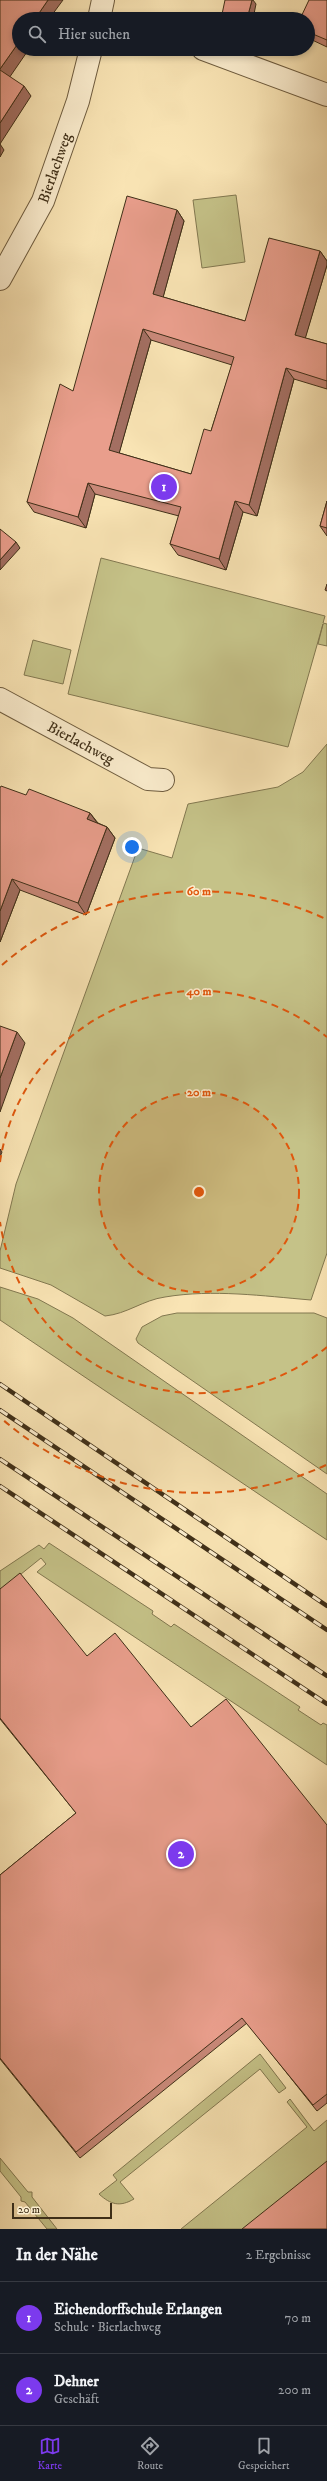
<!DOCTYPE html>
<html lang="de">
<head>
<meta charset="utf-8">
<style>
  :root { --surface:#171b24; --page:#20242c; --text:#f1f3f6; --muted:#9ea1a6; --line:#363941; --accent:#7c3aed }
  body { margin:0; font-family:"IM FELL DW Pica",serif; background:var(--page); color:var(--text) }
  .scale { position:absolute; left:12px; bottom:10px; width:100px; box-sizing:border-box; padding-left:4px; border:2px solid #3f2f18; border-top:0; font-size:11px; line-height:14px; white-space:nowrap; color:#3f2f18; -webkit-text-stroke:3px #fbedce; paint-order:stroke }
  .you { position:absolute; left:132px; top:847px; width:14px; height:14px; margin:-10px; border:3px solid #fff; border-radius:50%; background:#1a73e8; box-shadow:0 0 0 6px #1a73e833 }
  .badge { display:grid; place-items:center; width:26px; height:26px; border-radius:50%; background:var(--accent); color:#fff; font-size:13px; font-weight:700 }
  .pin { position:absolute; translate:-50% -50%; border:2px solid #fff; box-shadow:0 1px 4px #0006 }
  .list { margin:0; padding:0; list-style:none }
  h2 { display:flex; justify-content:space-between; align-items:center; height:52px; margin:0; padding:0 16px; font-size:17px }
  h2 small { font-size:13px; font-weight:400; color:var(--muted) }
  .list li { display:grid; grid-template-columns:26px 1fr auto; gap:12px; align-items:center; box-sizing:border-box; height:72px; padding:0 16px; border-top:1px solid var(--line) }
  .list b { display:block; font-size:15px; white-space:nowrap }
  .list p { margin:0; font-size:13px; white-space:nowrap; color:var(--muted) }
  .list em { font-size:13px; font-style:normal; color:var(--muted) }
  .icon { flex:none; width:22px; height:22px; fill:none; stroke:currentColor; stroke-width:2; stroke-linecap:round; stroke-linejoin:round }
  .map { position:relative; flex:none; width:327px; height:2229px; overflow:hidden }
  .search { position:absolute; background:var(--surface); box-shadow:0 2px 6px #0003; left:12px; right:12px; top:12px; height:44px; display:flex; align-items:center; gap:10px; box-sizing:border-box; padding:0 14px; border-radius:22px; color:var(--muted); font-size:15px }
  .sheet { height:196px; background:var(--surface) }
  nav { display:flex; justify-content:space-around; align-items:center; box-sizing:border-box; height:56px; border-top:1px solid var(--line); background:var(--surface); font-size:11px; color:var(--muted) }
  nav a { display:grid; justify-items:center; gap:2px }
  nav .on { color:var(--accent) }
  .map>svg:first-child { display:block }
</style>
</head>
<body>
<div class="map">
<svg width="327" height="2229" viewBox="0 0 327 2229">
  <rect width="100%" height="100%" fill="#f9e4b4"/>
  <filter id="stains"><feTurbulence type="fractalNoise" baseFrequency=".005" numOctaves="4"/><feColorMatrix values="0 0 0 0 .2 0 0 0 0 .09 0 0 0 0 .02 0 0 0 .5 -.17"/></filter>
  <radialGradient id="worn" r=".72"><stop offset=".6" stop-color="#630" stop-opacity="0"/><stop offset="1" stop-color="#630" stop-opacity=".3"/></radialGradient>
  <!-- green -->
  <path fill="#c5c288" stroke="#827850" d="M236,195l9,67 -43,6 -9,-68z
    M101,558l224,58 -2,7 4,1v22l-9,-2 5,-20 -35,123 -220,-53z
    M33,640l38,10 -8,34 -39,-9z
    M327,744v509l-16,47c-48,-4 -98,-11 -146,-3 -22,3 -38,17 -60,19l-54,-31 -51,-17v-17l16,-67 122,-336 34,10 16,-54 90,-17 25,-15z
    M0,1287l38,12 35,19 254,176v46l-327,-220z
    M177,1313h137l13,5v156l-189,-131 -2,-4 6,-12 20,-11z
    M49,1543l104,68 -1,3 19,13 3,-3 126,83 -2,3 23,15 2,-2 4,2v40l-290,-193 9,-8 -5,-6 -41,33v-20l39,-26 5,4z
    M260,2054l26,34 -7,5 -19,-24 -140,113 14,17c-14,8 -23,6 -35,-5l18,-14 -4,-5z
    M290,2099l24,32 13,-11v55l-67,54h-79l126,-102 -20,-25z
    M0,2158l28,34h4v5l25,32h-10l-22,-27 -4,-1v-4l-21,-26z"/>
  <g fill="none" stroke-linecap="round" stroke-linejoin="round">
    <defs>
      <g id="minor">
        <path d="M99,19l4,-19"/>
        <path d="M203,49l124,46"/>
        <path id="s1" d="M0,279l43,-78 35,-100 13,-52"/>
        <path id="s2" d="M0,699l148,80 15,1"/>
      </g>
    </defs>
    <!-- minor casing -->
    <use href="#minor" stroke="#6e5c3f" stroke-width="24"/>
    <!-- minor -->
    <use href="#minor" stroke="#fbedce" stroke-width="22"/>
    <defs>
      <path id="rail" d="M0,1384l327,222
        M0,1410l327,220
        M0,1459l327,217
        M0,1486l327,218"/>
    </defs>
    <!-- rail casing -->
    <use href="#rail" stroke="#3f2f18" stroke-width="4.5"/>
    <!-- rail -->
    <use href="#rail" stroke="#fbedce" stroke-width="3" stroke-dasharray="9" stroke-linecap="butt"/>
  </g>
  <!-- wall -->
  <path fill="#c88878" stroke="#3f2f18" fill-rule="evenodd" d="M327,0v47l-19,-9v-19z
    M177,210l7,11 -21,76 82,24 75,-70 7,10v4l-22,73 22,6v45l-33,-10 -37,137 -14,-4 -17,58 -48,-15 -8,-11 9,-28 -84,-22 -9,34 -52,-16 -7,-10 46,-111zM151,340l81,25 -21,66 -20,43 -72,-21z
    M327,501v35l-7,-10z
    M26,795l64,18 8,10 9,4 8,11 -29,77 -66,-25 -20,52z
    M0,1589l87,67 104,71 136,98v278l-10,8 -70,-88 -167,135 -80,-99v-184l76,-62 -76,-94z"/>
  <!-- shaded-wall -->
  <path fill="#a36f62" stroke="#3f2f18" d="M48,0h15l-14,19h-14z
    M252,0h1l3,4 -3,15h-6z
    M19,42v7h10l-22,32 -7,-10v-2z
    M24,86l7,10 -31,48 4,6 -4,7v-34z
    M177,210l7,11 -23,84 -8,-11z
    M320,251l7,10v4l-24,81 -8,-11z
    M143,329l8,11 -34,121 -8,-11z
    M286,368l8,11 -37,137 -8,-11z
    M88,483l7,11 -9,34 -8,-11z
    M235,501l8,11 -17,58 -7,-11z
    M16,542l4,6 -20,22v-10z
    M90,813l8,11 -11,-5z
    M107,827l8,11 -29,77 -8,-12z
    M12,879l8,11 -20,52v-31z
    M17,1032l8,11 -25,69v-34z
    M0,1149l2,3 -2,5z"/>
  <!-- building -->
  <path fill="#e99e8c" stroke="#3f2f18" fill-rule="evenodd" d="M0,0h48l-13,19h-16v23l-19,27z
    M225,0h27l-5,19h-26z
    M309,0h18v40l-19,-8v-13h-8z
    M0,70l24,16 -24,37z
    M127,196l50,14 -24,84 92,27 24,-83 51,13 -25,84 32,9v37l-41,-13 -37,137 -14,-4 -16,58 -49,-15 11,-37 -93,-24 -10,34 -51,-15 33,-118 13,7zM143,329l91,28 -23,74 -7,-2 -13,45 -82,-24z
    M327,501v27l-7,-2z
    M0,529l16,13 -16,18z
    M327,584v7l-2,-1z
    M1,786l25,9 3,-6 61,24 -3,6 20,8 -29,76 -66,-24 -12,32v-123z
    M0,1026l17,6 -17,46z
    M20,1573l67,83 28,-23 76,94 35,-28 101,126v269l-14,11 -71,-87 -166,134 -76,-94v-183l76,-62 -76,-95v-129z
    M327,2161v68h-85z"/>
  <!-- distance rings -->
  <circle cx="199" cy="1192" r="100" fill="#e0570d" fill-opacity=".12"/>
  <g fill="none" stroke="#e0570d" stroke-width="2" stroke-dasharray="7 5">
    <circle cx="199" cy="1192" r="100"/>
    <path d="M327 1347A201 201 0 0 1 0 1222M0 1162A201 201 0 0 1 327 1037"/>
    <path d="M326 1465A301 301 0 0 1 2 1419M2 965A301 301 0 0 1 326 919"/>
  </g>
  <g text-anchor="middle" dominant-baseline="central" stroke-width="3" stroke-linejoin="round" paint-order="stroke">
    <!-- street labels -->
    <g font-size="15" fill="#3f2f18" stroke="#fbedce">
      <text stroke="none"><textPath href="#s1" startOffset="124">Bierlachweg</textPath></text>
      <text stroke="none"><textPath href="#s2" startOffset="92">Bierlachweg</textPath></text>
    </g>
  </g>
  <circle cx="199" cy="1192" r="6" fill="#e0570d" stroke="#fbedce" stroke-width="2"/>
  <g font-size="12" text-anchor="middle" font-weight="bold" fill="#e0570d" stroke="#fbedce" stroke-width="3" stroke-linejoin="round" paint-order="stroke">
    <text x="199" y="895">60 m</text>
    <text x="199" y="995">40 m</text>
    <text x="199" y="1096">20 m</text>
  </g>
  <rect width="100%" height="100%" filter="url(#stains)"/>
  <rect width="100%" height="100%" fill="url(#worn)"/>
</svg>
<div class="scale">20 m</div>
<div class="you"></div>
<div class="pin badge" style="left:164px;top:487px">1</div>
<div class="pin badge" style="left:181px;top:1854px">2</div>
<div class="search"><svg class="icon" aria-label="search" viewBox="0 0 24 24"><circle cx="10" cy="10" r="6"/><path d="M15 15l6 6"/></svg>Hier suchen</div>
</div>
<section class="sheet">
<h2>In der Nähe<small>2 Ergebnisse</small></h2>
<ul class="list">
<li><span class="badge">1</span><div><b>Eichendorffschule Erlangen</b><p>Schule · Bierlachweg</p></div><em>70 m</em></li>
<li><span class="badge">2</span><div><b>Dehner</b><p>Geschäft</p></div><em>200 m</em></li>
</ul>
</section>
<nav>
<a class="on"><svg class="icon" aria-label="map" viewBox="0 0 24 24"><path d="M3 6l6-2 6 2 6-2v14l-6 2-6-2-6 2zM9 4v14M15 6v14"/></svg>Karte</a>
<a><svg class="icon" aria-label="directions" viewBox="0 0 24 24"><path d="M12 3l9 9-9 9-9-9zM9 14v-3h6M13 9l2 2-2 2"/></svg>Route</a>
<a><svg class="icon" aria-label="saved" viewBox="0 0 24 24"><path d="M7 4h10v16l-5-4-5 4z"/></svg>Gespeichert</a>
</nav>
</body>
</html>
